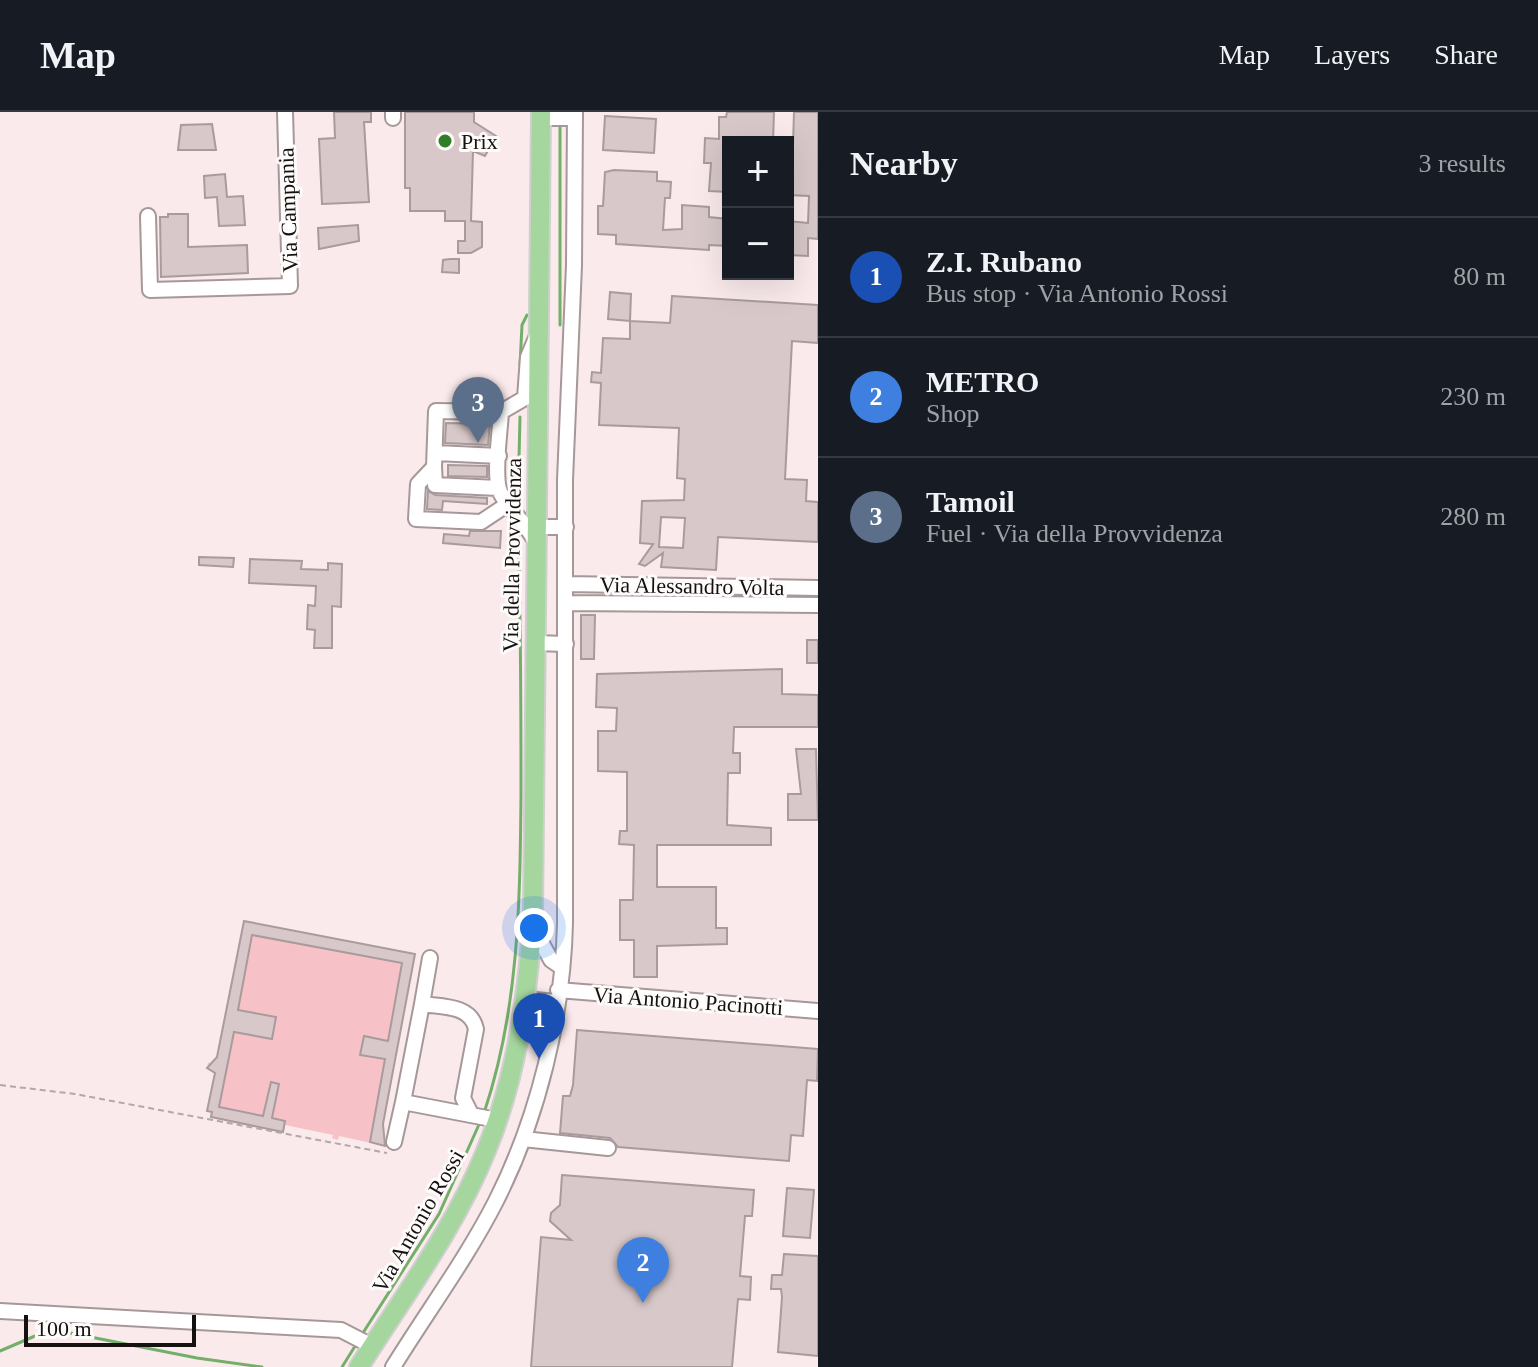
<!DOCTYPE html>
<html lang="en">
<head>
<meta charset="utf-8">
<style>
  :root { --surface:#171b24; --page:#242831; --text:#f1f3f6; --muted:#9ea1a6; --line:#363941; --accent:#307e27 }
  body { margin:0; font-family:"Times New Roman",serif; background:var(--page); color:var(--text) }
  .controls { position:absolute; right:24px; top:24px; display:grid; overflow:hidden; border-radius:0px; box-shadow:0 8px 32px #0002 }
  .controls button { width:72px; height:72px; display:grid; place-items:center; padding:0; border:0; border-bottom:2px solid var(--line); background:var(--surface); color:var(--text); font:40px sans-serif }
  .scale { position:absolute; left:24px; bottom:20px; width:172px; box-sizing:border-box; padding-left:8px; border:4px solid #161111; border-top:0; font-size:22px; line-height:28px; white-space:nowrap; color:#161111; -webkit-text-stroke:6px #fefbfb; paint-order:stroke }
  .you { position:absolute; left:534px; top:816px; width:28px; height:28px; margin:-20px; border:6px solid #fff; border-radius:50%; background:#1a73e8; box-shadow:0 0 0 12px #1a73e833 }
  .badge { display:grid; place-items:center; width:52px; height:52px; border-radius:50%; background:var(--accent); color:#fff; font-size:26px; font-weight:700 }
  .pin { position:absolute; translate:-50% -66px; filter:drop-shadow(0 2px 4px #0008) }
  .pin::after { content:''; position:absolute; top:42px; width:28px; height:24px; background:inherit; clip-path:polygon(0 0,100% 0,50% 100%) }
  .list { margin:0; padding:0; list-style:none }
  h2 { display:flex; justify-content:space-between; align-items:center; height:104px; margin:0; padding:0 32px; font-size:34px }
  h2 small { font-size:26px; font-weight:400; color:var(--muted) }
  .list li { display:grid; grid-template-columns:52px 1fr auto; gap:24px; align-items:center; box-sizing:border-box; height:120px; padding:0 32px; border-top:2px solid var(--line) }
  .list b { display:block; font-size:30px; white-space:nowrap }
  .list p { margin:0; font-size:26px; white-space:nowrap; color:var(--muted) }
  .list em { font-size:26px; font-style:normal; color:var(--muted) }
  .map { position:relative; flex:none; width:818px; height:1255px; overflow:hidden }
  header { display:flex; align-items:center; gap:48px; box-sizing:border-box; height:112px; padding:0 40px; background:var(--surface); border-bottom:2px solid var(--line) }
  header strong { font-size:38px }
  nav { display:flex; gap:44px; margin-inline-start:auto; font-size:28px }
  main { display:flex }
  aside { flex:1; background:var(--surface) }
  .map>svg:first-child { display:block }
</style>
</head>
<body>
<header>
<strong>Map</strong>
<nav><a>Map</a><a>Layers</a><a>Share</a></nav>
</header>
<main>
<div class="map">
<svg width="818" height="1255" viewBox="0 0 818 1255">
  <rect width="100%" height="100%" fill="#faeaeb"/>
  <!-- green -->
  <path fill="#f7c2c7" d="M244,809l171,33 -32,169 2,23 -46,-10 -1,4 -6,-2 1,-3 -48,-10 -2,7 -72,-15 1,-5 -5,-1 8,-38 -8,-5 1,-5 8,-2z"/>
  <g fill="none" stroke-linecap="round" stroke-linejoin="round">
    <!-- stream -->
    <path stroke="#73af6b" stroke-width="3" d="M560,13v200
      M520,253l2,-40 5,-10
      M518,387l2,-82
      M484,1001c35,-104 36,-211 37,-319 0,-89 0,-178 -3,-268
      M361,1224l78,-122 42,-94
      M0,1239l42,-18 23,-1 132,26 65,9
      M342,1255l15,-24"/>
  </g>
  <!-- building -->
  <path fill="#d8c8c9" stroke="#a99b9c" stroke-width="2" fill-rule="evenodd" d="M334,0h37v10h-7l5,80 -47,2 -3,-65 16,-1z
    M405,0h69v10l22,14 -11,20 -12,-5 -2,70 11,1v25l-11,6h-13v-12h7v-20h-20v-10h-35v-23h-5z
    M727,0h47l-1,30h-45v50l-19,-1 2,-28h-7l1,-25 14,1v-22h7z
    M794,0h24v127l-10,-1v18l-20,-1v-34l20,2 1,-27 -21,-1v-50h5z
    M605,4l51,3 -2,34 -51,-3z
    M212,12l4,26h-38l3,-25z
    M614,58l43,2v9l14,1 -1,16h-5l-2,32 19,-1v-24l27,2v10l19,2v27l-19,-1v5l-93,-6v-9l-18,-1v-28h5l2,-34z
    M225,62l2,23 16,-1 2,29 -26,1 -2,-29 -12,1 -1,-22z
    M168,102h20v33l59,-2 1,28 -87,4 -1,-60h8z
    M358,113l1,16 -40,8 -1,-21z
    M450,147h9v14l-17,-1 1,-12z
    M610,180l21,2 -1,27 -22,-2z
    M672,184l146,9v38l-26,-2 -7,138 22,1 -1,21 12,1v40l-100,-5 -2,33 -55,-3 2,-14 -18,13 -6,-2 14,-20 -13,-1 2,-42 42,-1 1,-21 -8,-1 2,-50 -80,-3 2,-42 -10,-1 1,-10 9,1 2,-35 27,1v-18l40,2zM661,405l24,1 -2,30 -24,-1z
    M446,311l44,1 -2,21 -43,-2z
    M448,353l39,1v11l-39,-1z
    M428,379l7,4 52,3v6l-44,-3 -1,9 -15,-1z
    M470,419h31l-1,17 -57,-5 1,-9 25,2z
    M199,445l35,1 -1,9 -34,-2z
    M250,447l52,2 -1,8 27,1v-7l14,1 -1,43 -9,-1v42h-18l1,-18 -8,-1 1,-24 7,1 1,-20 -67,-3z
    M581,503h14l-1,44h-13z
    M807,528h11v23h-11z
    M782,557v25l36,1v32h-84l-1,26h7v20h-12l-1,52 44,3v17h-114v42h59v41h11v16l-70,2v31h-23v-37h-14v-40h13l1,-55 -15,-1 1,-13h7v-59l-29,-1v-40h18l1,-23 -21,-1 1,-33z
    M796,637h20l2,71h-30v-26h13z
    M244,809l171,33 -32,170 2,22 -15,-4 15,-83 -25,-4 4,-19 24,5 14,-78 -150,-28 -14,75 38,7 -4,22 -38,-7 -15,75 44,9 8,-34 8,2 -7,34 13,3 -2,11 -72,-15 1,-5 -5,-1 8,-38 -8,-5 10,-11z
    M577,918l241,19 -1,32 -10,-1 -4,56 -12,-1 -2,26 -171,-14 -8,-9 -50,-5 3,-37h7l3,-11z
    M562,1063l192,15 -2,26h-7l-5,60 11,1 -1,23 -12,-1 -6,68h-201l10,-130 30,3 -21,-19 1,-8 9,-8z
    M787,1076l27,2 -4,48 -27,-2z
    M784,1142l34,2v100l-40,-4 4,-55 -1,-8h-10l1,-14h10z"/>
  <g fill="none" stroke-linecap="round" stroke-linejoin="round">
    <defs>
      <path id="minor" d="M393,6v-6
        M541,6h34
        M148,104l2,74 140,-4 -5,-174
        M501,300l-65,-1 -2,56 -16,17 -2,35 65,3 27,-18
        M436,341l63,3
        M434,355l1,18 63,3
        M536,415h30
        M535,429c-9,-18 -32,-38 -36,-52 -5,-18 1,-57 2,-77l24,-14 3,-41 8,-19
        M566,472l252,4
        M566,491l252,2
        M535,531l31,1
        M533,815l18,33 10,7
        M558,878l260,21
        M526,887l29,3
        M422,892l8,-46
        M471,1002l-8,-16 13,-69c-5,-24 -33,-22 -54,-25l-19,98 94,18
        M523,1027l85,9
        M394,1030l9,-40
        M0,1199l341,19 31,16
        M393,1255c34,-55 74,-109 103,-166 42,-83 67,-185 69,-278v-443l9,-215 1,-153"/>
      <path id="major" d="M359,1255c44,-70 96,-139 127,-216 31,-75 42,-157 47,-238l8,-801"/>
    </defs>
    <!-- minor casing -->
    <use href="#minor" stroke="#a69899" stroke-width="18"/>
    <!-- major casing -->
    <use href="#major" stroke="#d0cfcf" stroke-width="22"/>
    <!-- path -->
    <path stroke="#b3a7a7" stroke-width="2" stroke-dasharray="6 4" stroke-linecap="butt" d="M0,973l75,9 312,59"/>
    <!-- minor -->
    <use href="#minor" stroke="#fff" stroke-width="14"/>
    <!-- major -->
    <use href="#major" stroke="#a4d69e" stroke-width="18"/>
  </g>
  <!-- markers -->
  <circle fill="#307e27" stroke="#fefbfb" stroke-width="3" cx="445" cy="29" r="8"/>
  <g text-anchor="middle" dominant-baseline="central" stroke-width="6" stroke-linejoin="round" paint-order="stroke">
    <!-- poi labels -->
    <g font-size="22" fill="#161111" stroke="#fefbfb" text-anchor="start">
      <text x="461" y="29">Prix</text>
    </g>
    <!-- street labels -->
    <g font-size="22" fill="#161111" stroke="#fefbfb">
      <text transform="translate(288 98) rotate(-92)">Via Campania</text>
      <text transform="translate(512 443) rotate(-89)">Via della Provvidenza</text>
      <text transform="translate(692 474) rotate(1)">Via Alessandro Volta</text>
      <text transform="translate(688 889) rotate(4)">Via Antonio Pacinotti</text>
      <text transform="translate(418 1109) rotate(-60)">Via Antonio Rossi</text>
    </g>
  </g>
</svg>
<div class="controls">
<button>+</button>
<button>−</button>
</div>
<div class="scale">100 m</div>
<div class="you"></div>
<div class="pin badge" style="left:539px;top:947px;background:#1a4fb4">1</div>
<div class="pin badge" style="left:643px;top:1191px;background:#3f7fe0">2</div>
<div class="pin badge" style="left:478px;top:331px;background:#5c6f8a">3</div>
</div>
<aside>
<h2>Nearby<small>3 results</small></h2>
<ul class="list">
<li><span class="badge" style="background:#1a4fb4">1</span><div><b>Z.I. Rubano</b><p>Bus stop · Via Antonio Rossi</p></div><em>80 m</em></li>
<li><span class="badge" style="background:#3f7fe0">2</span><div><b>METRO</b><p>Shop</p></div><em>230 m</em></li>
<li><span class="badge" style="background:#5c6f8a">3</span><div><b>Tamoil</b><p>Fuel · Via della Provvidenza</p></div><em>280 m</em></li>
</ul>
</aside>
</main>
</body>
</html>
